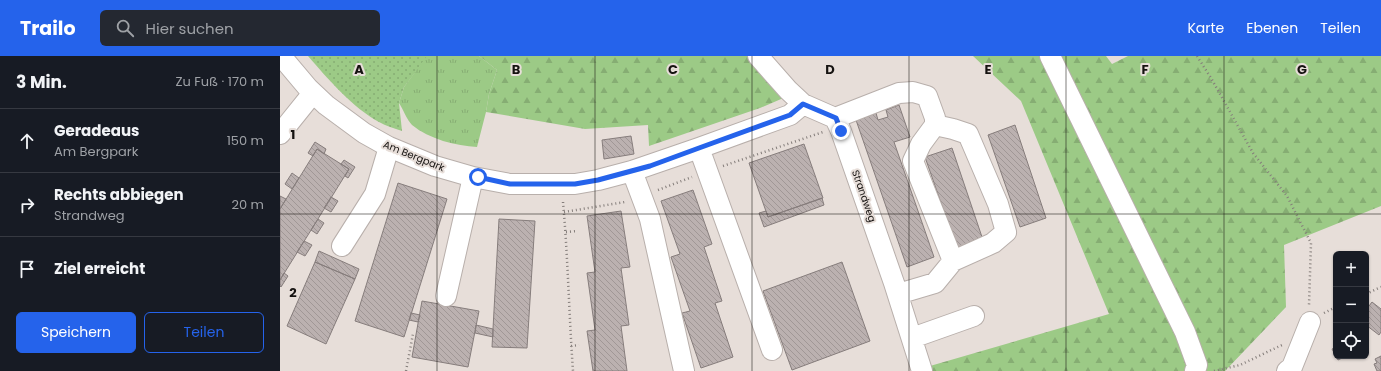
<!DOCTYPE html>
<html lang="de">
<head>
<meta charset="utf-8">
<style>
  :root { --surface:#171b24; --page:#242831; --text:#f1f3f6; --muted:#9ea1a6; --line:#363941; --accent:#2563eb }
  body { margin:0; font-family:Poppins,sans-serif; background:var(--page); color:var(--text) }
  .controls { position:absolute; right:12px; bottom:12px; display:grid; overflow:hidden; border-radius:6px; box-shadow:0 1px 3px #0004 }
  .controls button { width:36px; height:36px; display:grid; place-items:center; padding:0; border:0; border-bottom:1px solid var(--line); background:var(--surface); color:var(--text); font:20px sans-serif }
  .stop { position:absolute; width:12px; height:12px; margin:-9px; border:3px solid #2563eb; border-radius:50%; background:#fff }
  .stop.end { background:#2563eb; border-color:#fff; box-shadow:0 1px 4px #0008 }
  .list { margin:0; padding:0; list-style:none }
  h2 { display:flex; justify-content:space-between; align-items:center; height:52px; margin:0; padding:0 16px; font-size:17px }
  h2 small { font-size:13px; font-weight:400; color:var(--muted) }
  .list li { display:grid; grid-template-columns:26px 1fr auto; gap:12px; align-items:center; box-sizing:border-box; height:64px; padding:0 16px; border-top:1px solid var(--line) }
  .list b { display:block; font-size:15px; white-space:nowrap }
  .list p { margin:0; font-size:13px; white-space:nowrap; color:var(--muted) }
  .list em { font-size:13px; font-style:normal; color:var(--muted) }
  .actions { display:flex; gap:8px; padding:12px 16px }
  .actions a { flex:1; padding:9px 0; border:1px solid var(--accent); border-radius:6px; text-align:center; font-size:14px; color:var(--accent) }
  .actions .main { background:var(--accent); color:#fff }
  .icon { flex:none; width:22px; height:22px; fill:none; stroke:currentColor; stroke-width:2; stroke-linecap:round; stroke-linejoin:round }
  .map { position:relative; flex:none; width:1101px; height:315px; overflow:hidden }
  header { display:flex; align-items:center; gap:24px; box-sizing:border-box; height:56px; padding:0 20px; background:var(--accent); color:#fff }
  header strong { font-size:19px }
  nav { display:flex; gap:22px; margin-inline-start:auto; font-size:14px }
  .search { width:280px; height:36px; background:var(--page); display:flex; align-items:center; gap:10px; box-sizing:border-box; padding:0 14px; border-radius:6px; color:var(--muted); font-size:15px }
  main { display:flex }
  aside { flex:1; background:var(--surface) }
  .map>svg:first-child { display:block }
</style>
</head>
<body>
<header>
<strong>Trailo</strong>
<div class="search"><svg class="icon" aria-label="search" viewBox="0 0 24 24"><circle cx="10" cy="10" r="6"/><path d="M15 15l6 6"/></svg>Hier suchen</div>
<nav><a>Karte</a><a>Ebenen</a><a>Teilen</a></nav>
</header>
<main>
<aside>
<h2>3 Min.<small>Zu Fuß · 170 m</small></h2>
<ul class="list">
<li><svg class="icon" aria-label="ahead" viewBox="0 0 24 24"><path d="M12 20V5M6 11l6-6 6 6"/></svg><div><b>Geradeaus</b><p>Am Bergpark</p></div><em>150 m</em></li>
<li><svg class="icon" aria-label="right" viewBox="0 0 24 24"><path d="M7 20v-9h11M14 6l5 5-5 5"/></svg><div><b>Rechts abbiegen</b><p>Strandweg</p></div><em>20 m</em></li>
<li><svg class="icon" aria-label="arrive" viewBox="0 0 24 24"><path d="M6 21V4h12l-3 4 3 4H6"/></svg><div><b>Ziel erreicht</b></div></li>
</ul>
<div class="actions"><a class="main">Speichern</a><a>Teilen</a></div>
</aside>
<div class="map">
<svg width="1101" height="315" viewBox="0 0 1101 315">
  <defs>
    <pattern id="grass-dots" width="8" height="8" patternUnits="userSpaceOnUse"><rect width="8" height="8" fill="#9cca86"/><path d="M2 2h.1M6 6h.1" fill="none" stroke="#86ad73" stroke-width="1.8" stroke-linecap="round"/></pattern>
    <pattern id="forest-firs" width="22" height="20" patternUnits="userSpaceOnUse"><rect width="22" height="20" fill="#9cca86"/><path d="M5 1l3.5 6h-7zM16 11l3.5 6h-7z" fill="#86ad73"/></pattern>
    <pattern id="park-tufts" width="24" height="20" patternUnits="userSpaceOnUse"><rect width="24" height="20" fill="#9cca86"/><path d="M3 7l-1-3M5 7V3M7 7l1-3M15 17l-1-3M17 17v-4M19 17l1-3" fill="none" stroke="#86ad73"/></pattern>
    <pattern id="building-back-hatch" width="6" height="6" patternUnits="userSpaceOnUse"><rect width="6" height="6" fill="#bbb1b0"/><path d="M-1 5l2 2M0 0l6 6M5-1l2 2" fill="none" stroke="#a09796"/></pattern>
  </defs>
  <rect width="100%" height="100%" fill="#e7ded9"/>
  <!-- grass -->
  <path fill="url(#grass-dots)" d="M28,0h120l-24,31 -5,16 3,28c-8,-3 -16,-5 -23,-9 -26,-14 -52,-44 -71,-66z"/>
  <!-- forest -->
  <path fill="url(#forest-firs)" d="M199,0h290l33,34 -42,18 -111,38 -1,-21 -63,4 -99,-17 3,-18 8,-24z
    M693,0h133l6,8 16,-8h253v150l-97,39 2,62 -61,64h-294l-1,-5 179,-52 -88,-213z"/>
  <!-- park -->
  <path fill="url(#park-tufts)" d="M147,0h52l18,14 -8,24 -3,18 -9,35c-21,-1 -48,-8 -65,-22 -5,-5 -9,-16 -13,-22l5,-16z"/>
  <!-- building -->
  <path fill="url(#building-back-hatch)" stroke="#867d7c" d="M619,49l11,32 -16,5 40,115 -27,10 -51,-147 20,-7 2,7 10,-3 -2,-7z
    M735,69l31,93 -26,9 -32,-92z
    M351,80l3,18 -30,5 -2,-19z
    M35,86l11,7 -2,5 -7,-5 -4,7 -5,-3z
    M524,88l19,54 -55,19 -19,-54z
    M672,92l31,92 -26,9 -32,-92z
    M37,93l32,20 -69,111v-71z
    M64,104l11,7 -7,11 -3,-2 4,-7 -8,-5z
    M12,117l7,5 -7,11 -7,-5z
    M118,127l49,16 -43,138 -49,-16z
    M413,134l19,54 -8,3 18,54 -7,2 18,54 -32,11 -19,-55 8,-2 -19,-54 9,-3 -19,-53z
    M0,140l6,3 -6,10z
    M51,141l7,4 -7,11 -7,-4z
    M542,142l2,7 -60,22 -5,-14 7,-2 2,6z
    M341,155l9,56 -9,1 8,57 -8,1 6,45h-34l-6,-40 8,-1 -8,-57 8,-1 -8,-56z
    M38,163l6,4 -7,11 -6,-4z
    M219,163l36,2 -8,127 -35,-1z
    M24,185l8,4 -7,11 -8,-4z
    M39,195l40,18 -4,10 -40,-17z
    M35,206l40,17 -29,65 -39,-18z
    M562,206l28,79 -78,29 -29,-79z
    M4,217l4,3 -7,11 -1,-1v-6z
    M142,245l57,10 -11,56 -56,-10z
    M1092,246l9,7v23l-2,3 -13,-10v-15z
    M131,257l9,2 -2,7 -9,-2z
    M196,269l17,4v8l-18,-4z
    M1056,291v9h10l-8,4 -6,-11z
    M1101,300v15h-4l-3,-7 3,-1 -2,-4z"/>
  <g fill="none" stroke-linecap="round" stroke-linejoin="round">
    <defs>
      <path id="minor" d="M1,0l27,32 18,17 38,28 25,14 46,19 38,11 37,7h65l23,-4 34,-9 67,-23 91,-33 13,-11
        M478,0l30,34 15,14 32,14 6,13 53,152 28,88
        M770,0l135,276 12,33 -2,6
        M555,62l64,-25 14,-1 14,4 8,22v7l-14,19 -8,17 40,100 -18,22 -37,11
        M655,69l18,4 15,5 30,70 8,28 -13,11 -40,18
        M0,78l33,-41
        M419,92l73,202
        M352,115l18,48 34,152
        M62,190l33,-52 14,-47
        M166,240l27,-119
        M632,282l62,-22
        M1007,315l5,-4 18,-45"/>
    </defs>
    <!-- minor casing -->
    <use href="#minor" stroke="#b8afab" stroke-width="22"/>
    <!-- path -->
    <path stroke="#847d7a" stroke-width="2.5" stroke-dasharray="1 3" stroke-linecap="butt" d="M917,0l14,22 42,75 34,43 24,47 -2,62
      M443,110l100,-34
      M378,134l34,-13
      M283,146c5,56 6,113 10,169
      M284,156l61,-10
      M286,176l11,-1
      M1086,238l15,-7
      M1044,257l12,-6
      M291,290l8,-1
      M126,315l7,-37
      M934,315l26,-6 42,-20"/>
    <!-- minor -->
    <use href="#minor" stroke="#fff" stroke-width="20"/>
  </g>
  <g fill="none" stroke-linecap="round" stroke-linejoin="round">
    <!-- route -->
    <path stroke="#2563eb" stroke-width="5" d="M198,121l32,7h65l23,-4 52,-14 49,-18 91,-33 13,-11 33,14 5,13"/>
  </g>
  <!-- grid -->
  <path fill="none" stroke="#161311" stroke-width="1" stroke-opacity="0.55" d="M157,0v315M315,0v315M472,0v315M629,0v315M786,0v315M944,0v315M0,158h1101"/>
  <g text-anchor="middle" dominant-baseline="central" stroke-width="4" stroke-linejoin="round" paint-order="stroke">
    <!-- street labels -->
    <g font-size="10" fill="#161311" stroke="#e7ded9">
      <text transform="translate(134 100) rotate(22)">Am Bergpark</text>
      <text transform="translate(584 140) rotate(71)">Strandweg</text>
    </g>
  </g>
  <g font-size="13" text-anchor="middle" font-weight="bold" fill="#161311" stroke="#e7ded9" stroke-width="4" stroke-linejoin="round" paint-order="stroke">
    <text x="79" y="18">A</text>
    <text x="236" y="18">B</text>
    <text x="393" y="18">C</text>
    <text x="550" y="18">D</text>
    <text x="708" y="18">E</text>
    <text x="865" y="18">F</text>
    <text x="1022" y="18">G</text>
    <text x="13" y="83">1</text>
    <text x="13" y="241">2</text>
  </g>
</svg>
<div class="controls">
<button>+</button>
<button>−</button>
<button><svg class="icon" aria-label="locate" viewBox="0 0 24 24"><circle cx="12" cy="12" r="6"/><path d="M12 2v4M12 18v4M2 12h4M18 12h4"/></svg></button>
</div>
<div class="stop" style="left:198px;top:121px"></div>
<div class="stop end" style="left:561px;top:75px"></div>
</div>
</main>
</body>
</html>
